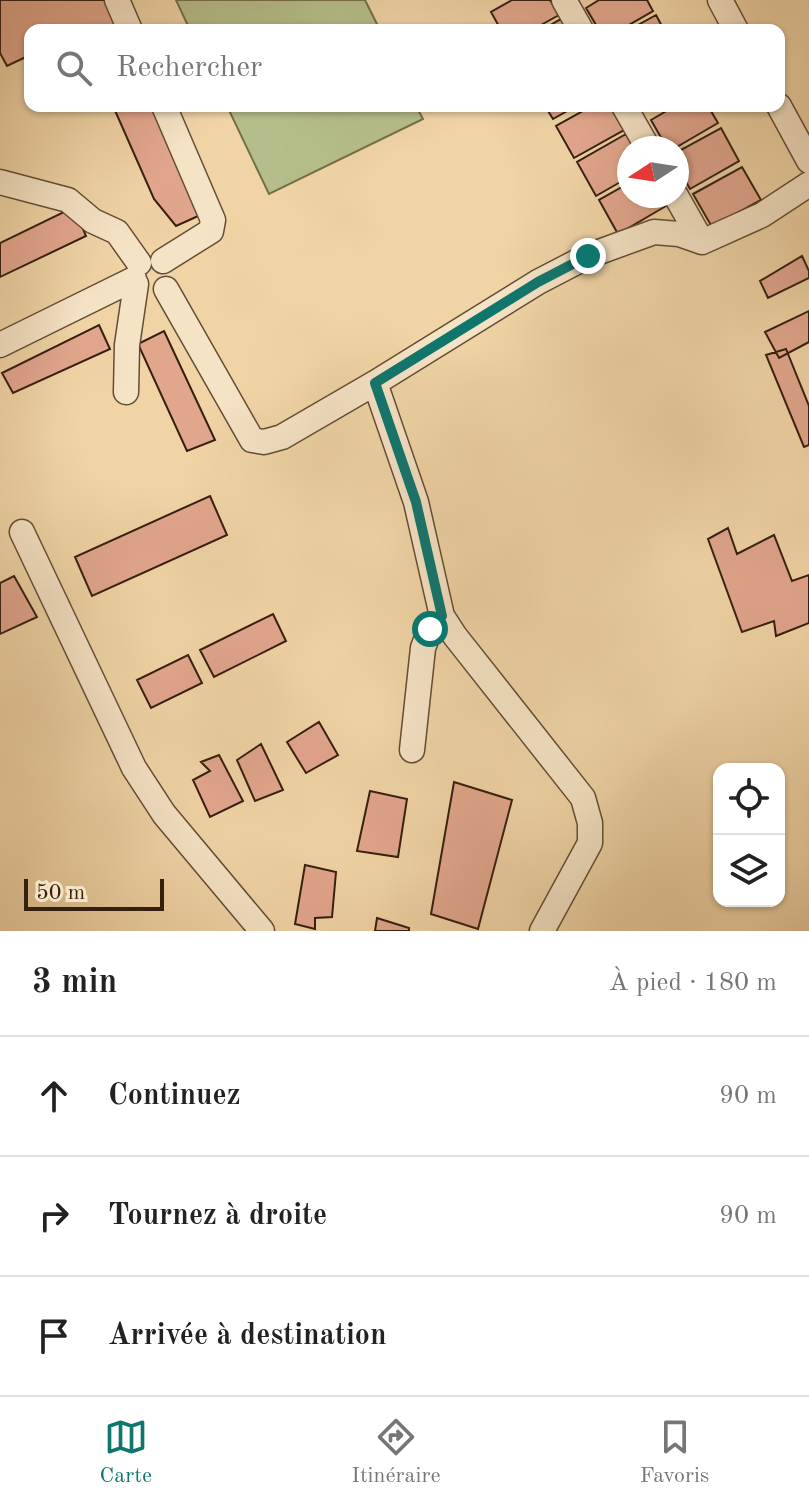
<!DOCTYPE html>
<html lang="fr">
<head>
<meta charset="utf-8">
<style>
  :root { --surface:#fff; --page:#f2f2f2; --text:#222; --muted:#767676; --line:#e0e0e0; --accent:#0f766e }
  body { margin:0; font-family:"Old Standard TT",serif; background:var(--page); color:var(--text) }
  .controls { position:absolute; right:24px; bottom:24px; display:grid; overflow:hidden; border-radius:16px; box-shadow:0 2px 6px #0004 }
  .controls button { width:72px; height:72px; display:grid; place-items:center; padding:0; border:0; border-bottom:2px solid var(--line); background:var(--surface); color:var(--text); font:40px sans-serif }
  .compass { position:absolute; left:617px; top:136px; width:72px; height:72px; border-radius:50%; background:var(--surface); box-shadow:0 2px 6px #0004; rotate:258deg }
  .scale { position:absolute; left:24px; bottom:20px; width:140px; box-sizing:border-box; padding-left:8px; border:4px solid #351f0f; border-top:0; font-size:22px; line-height:28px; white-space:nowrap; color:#351f0f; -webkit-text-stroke:6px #f5e3c5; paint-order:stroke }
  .stop { position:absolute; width:24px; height:24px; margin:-18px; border:6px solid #0f766e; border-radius:50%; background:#fff }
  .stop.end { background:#0f766e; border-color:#fff; box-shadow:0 2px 8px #0008 }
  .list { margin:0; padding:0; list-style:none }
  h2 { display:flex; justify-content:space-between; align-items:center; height:104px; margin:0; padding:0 32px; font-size:34px }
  h2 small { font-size:26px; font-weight:400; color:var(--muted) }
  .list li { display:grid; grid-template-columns:52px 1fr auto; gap:24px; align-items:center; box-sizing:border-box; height:120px; padding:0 32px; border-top:2px solid var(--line) }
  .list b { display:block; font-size:30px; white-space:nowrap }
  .list em { font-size:26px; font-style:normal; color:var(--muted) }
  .icon { flex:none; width:44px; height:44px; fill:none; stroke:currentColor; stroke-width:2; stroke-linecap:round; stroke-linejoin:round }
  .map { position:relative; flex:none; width:809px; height:931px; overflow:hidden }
  .search { position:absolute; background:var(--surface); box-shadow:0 2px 6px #0004; left:24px; right:24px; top:24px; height:88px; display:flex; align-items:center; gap:20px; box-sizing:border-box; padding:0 28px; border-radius:16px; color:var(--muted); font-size:30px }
  .sheet { height:464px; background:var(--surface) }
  nav { display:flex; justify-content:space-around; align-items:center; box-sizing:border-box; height:112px; border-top:2px solid var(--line); background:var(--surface); font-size:22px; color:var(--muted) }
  nav a { display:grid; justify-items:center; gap:4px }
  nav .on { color:var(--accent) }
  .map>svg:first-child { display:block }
</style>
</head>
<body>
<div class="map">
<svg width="809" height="931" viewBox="0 0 809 931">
  <rect width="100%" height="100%" fill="#f0d4a6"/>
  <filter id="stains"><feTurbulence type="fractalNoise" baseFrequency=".0025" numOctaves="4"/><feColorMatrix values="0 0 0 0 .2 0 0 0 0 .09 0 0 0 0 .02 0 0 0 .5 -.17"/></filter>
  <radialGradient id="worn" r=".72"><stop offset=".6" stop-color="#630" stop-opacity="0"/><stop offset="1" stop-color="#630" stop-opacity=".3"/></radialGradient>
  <!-- green -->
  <path fill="#b5be8a" stroke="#756e4c" stroke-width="2" d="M176,0h189l15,30h-190z
    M227,106h189l7,13 -154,75z"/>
  <!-- building -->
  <path fill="#e2a68d" stroke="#351f0f" stroke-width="2" d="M0,0h110l13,30h-93v25l-23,11 -7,-13z
    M512,0h38l9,15 -27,15h-31l-10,-18z
    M599,0h48l6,11 -33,19h-21l-13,-22z
    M656,15l8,15h-35z
    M561,19l6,11h-25z
    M113,106h44l48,107 -29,13 -22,-27z
    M545,106h31l-23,13z
    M592,106h18l14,24 -50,28 -18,-32z
    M675,106h33l10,17 -43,25h-8l-16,-28z
    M721,128l18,33 -49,28 -13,-23v-14z
    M626,134l8,14h-5v29l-33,19 -19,-34z
    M742,167l19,33 -49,27 -19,-33z
    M629,183v13h31l6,10 -48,28 -19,-34z
    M74,207l12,29 -86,41v-34z
    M802,256l7,15v7l-41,20 -8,-17z
    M809,311v31l-30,16 -14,-26z
    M99,325l11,24 -97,44 -11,-20z
    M164,331l51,109 -28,11 -49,-107z
    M786,349l23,57v39l-5,2 -38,-92z
    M210,496l17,39 -135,61 -17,-39z
    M728,528l9,26 37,-19 18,46 17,-6v48l-33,13 -2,-15 -32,11 -34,-93z
    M14,576l23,41 -37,17v-51z
    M273,614l13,27 -72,36 -14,-27z
    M188,655l14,28 -51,25 -14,-28z
    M319,722l19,33 -32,18 -19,-31z
    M261,744l22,46 -28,11 -18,-41z
    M219,755l24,46 -33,16 -17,-37 17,-9 -9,-9z
    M454,782l58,18 -34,129 -47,-15z
    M370,791l37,8 -9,58 -41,-6z
    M305,865l31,7 -4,45 -17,1v11l-20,-5z
    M377,918l32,10v3h-34z"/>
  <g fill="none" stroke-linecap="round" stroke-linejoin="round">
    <defs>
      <path id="minor" d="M117,0l13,30
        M564,0l17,30
        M720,0l16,30
        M624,106l24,42
        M779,106l30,55
        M0,182l68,18 25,21 24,11 22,31
        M676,196l26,46
        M163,261l48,-30 2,-11 -49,-114
        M166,289l86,151 12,2 18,-5 93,-54 163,-101 50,-26 66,-24 25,2 23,8 60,-27 47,-31
        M0,345l134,-66
        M375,383l41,119 26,114 13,20 128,162 7,25v20l-48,88
        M126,392l1,-47 9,-61
        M22,532l112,236 30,46 98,117
        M412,750l11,-102 7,-19 12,-13"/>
    </defs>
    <!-- minor casing -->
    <use href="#minor" stroke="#644c35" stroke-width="27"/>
    <!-- minor -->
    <use href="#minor" stroke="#f5e3c5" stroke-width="24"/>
  </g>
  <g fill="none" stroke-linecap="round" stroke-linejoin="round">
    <!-- route -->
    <path stroke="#0f766e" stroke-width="10" d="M430,629l12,-13 -26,-114 -41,-119 163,-101 50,-26"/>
  </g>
  <rect width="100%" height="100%" filter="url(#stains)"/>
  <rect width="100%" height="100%" fill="url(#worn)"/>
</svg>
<div class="controls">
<button><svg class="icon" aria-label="locate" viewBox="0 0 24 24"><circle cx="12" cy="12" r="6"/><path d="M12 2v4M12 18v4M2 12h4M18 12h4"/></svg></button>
<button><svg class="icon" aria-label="layers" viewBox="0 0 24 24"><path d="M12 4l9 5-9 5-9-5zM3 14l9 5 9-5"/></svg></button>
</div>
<svg class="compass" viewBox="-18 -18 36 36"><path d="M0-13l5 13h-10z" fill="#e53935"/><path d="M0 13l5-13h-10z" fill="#767676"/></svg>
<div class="scale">50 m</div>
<div class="stop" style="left:430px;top:629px"></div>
<div class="stop end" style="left:588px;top:256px"></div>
<div class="search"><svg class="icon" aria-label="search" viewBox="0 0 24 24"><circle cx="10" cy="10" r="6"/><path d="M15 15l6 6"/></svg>Rechercher</div>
</div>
<section class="sheet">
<h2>3 min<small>À pied · 180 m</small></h2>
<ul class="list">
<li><svg class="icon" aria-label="ahead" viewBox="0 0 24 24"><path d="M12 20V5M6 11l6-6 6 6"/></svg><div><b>Continuez</b></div><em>90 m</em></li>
<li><svg class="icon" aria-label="right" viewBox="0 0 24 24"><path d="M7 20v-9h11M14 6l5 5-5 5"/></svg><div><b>Tournez à droite</b></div><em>90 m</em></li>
<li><svg class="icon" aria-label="arrive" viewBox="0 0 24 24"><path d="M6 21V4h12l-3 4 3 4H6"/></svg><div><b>Arrivée à destination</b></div></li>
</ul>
</section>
<nav>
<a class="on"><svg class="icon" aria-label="map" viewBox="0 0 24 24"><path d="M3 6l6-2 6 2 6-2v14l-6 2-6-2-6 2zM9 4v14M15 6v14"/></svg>Carte</a>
<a><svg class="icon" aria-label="directions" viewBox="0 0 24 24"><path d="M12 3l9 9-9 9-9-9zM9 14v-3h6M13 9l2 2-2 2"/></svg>Itinéraire</a>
<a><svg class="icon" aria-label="saved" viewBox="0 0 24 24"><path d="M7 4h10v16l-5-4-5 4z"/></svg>Favoris</a>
</nav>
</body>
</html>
